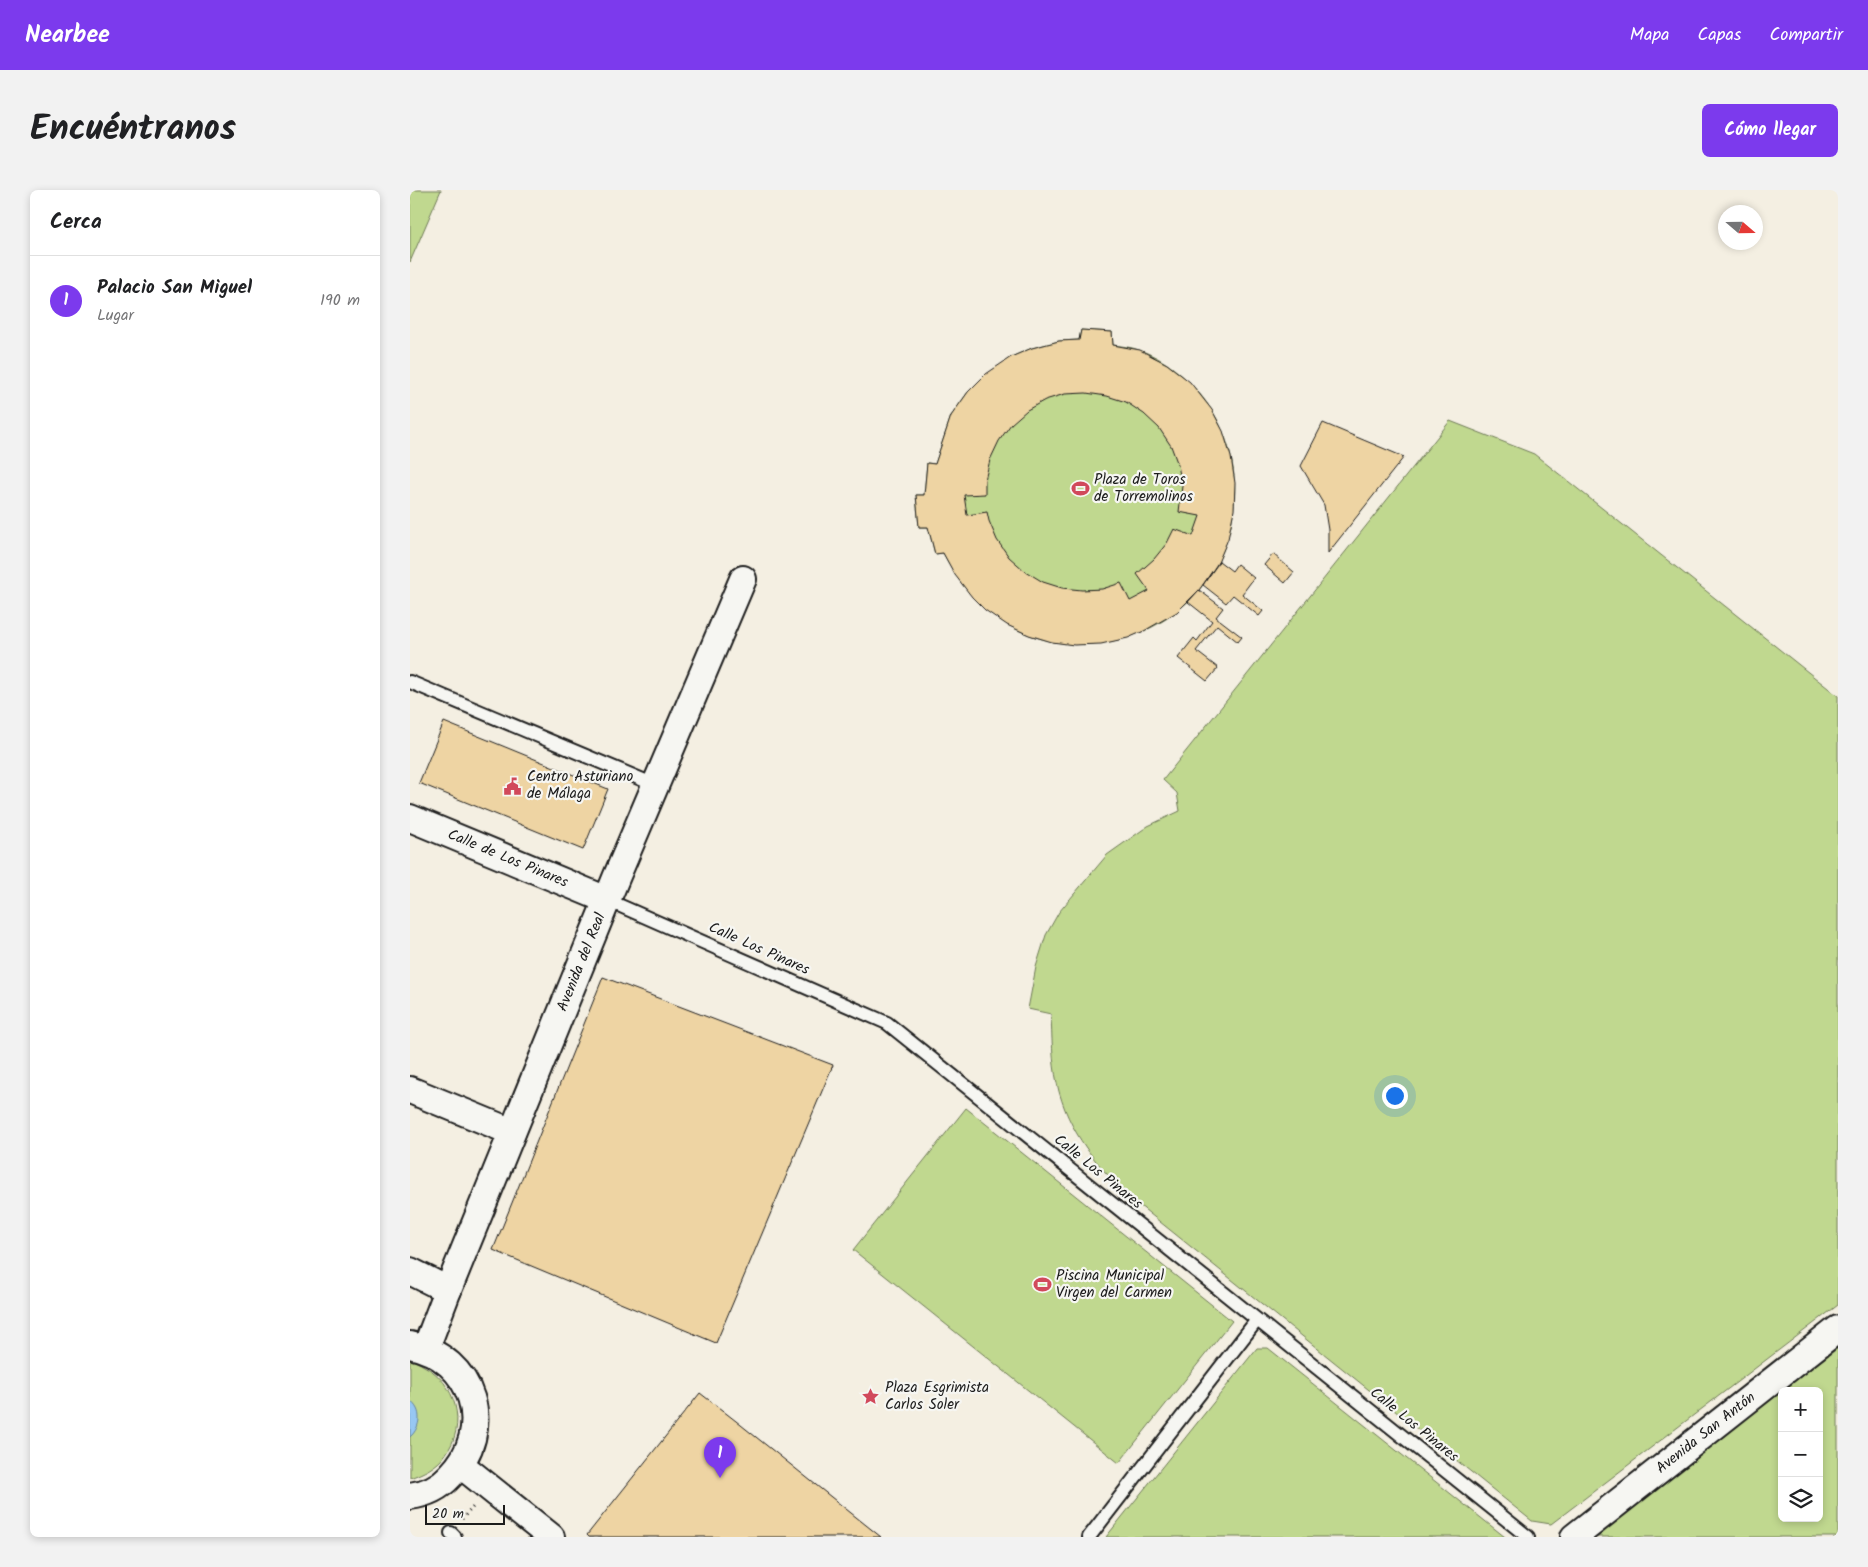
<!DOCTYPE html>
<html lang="es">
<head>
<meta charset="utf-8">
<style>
  :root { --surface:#fff; --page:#f2f2f2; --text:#202124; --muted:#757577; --line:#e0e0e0; --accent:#7c3aed }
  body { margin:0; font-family:Kalam,sans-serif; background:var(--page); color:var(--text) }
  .controls { position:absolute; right:15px; bottom:15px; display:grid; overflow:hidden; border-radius:8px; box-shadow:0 2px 8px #0003 }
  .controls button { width:45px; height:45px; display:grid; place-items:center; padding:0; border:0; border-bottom:1px solid var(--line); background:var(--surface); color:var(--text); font:25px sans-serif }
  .compass { position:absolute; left:1308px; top:15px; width:45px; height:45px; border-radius:50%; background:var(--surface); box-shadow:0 2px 8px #0003; rotate:110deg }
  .scale { position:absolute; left:15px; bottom:12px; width:80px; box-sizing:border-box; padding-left:5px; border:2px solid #1c1c1c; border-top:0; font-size:14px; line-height:18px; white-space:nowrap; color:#1c1c1c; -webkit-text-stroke:4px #f6f6f2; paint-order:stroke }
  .you { position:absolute; left:984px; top:905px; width:18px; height:18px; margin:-12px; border:4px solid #fff; border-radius:50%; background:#1a73e8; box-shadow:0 0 0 8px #1a73e833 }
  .badge { display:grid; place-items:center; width:32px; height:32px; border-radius:50%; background:var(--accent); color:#fff; font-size:16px; font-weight:700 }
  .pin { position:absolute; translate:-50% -41px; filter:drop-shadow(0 1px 2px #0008) }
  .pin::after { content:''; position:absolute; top:26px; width:18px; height:15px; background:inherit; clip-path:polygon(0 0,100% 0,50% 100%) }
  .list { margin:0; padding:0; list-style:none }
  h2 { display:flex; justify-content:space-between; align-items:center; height:65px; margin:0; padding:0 20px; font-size:21px }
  h2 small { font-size:16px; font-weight:400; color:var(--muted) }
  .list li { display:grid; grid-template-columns:32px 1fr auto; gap:15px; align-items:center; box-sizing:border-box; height:90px; padding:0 20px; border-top:1px solid var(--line) }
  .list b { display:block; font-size:19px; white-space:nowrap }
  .list p { margin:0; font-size:16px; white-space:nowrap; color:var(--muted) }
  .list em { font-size:16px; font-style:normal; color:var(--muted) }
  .icon { flex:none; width:28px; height:28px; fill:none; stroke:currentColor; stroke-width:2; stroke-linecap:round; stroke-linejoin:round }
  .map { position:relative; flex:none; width:1428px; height:1347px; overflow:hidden; border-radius:8px }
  header { display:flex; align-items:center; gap:30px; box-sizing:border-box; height:70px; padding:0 25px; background:var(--accent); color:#fff }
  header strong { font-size:24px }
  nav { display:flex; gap:28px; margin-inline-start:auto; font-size:18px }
  .intro { display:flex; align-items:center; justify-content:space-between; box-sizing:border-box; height:120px; padding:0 30px }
  h1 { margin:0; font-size:35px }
  .button { padding:12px 22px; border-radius:8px; background:var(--accent); color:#fff; font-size:18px; font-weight:700 }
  main { display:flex; gap:30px; padding:0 30px }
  aside { flex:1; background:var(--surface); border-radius:8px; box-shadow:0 2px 8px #0003 }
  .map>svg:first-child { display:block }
</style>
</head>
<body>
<header>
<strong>Nearbee</strong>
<nav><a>Mapa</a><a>Capas</a><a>Compartir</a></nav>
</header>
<div class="intro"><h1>Encuéntranos</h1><a class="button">Cómo llegar</a></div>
<main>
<aside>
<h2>Cerca<small></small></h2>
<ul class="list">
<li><span class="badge">1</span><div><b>Palacio San Miguel</b><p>Lugar</p></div><em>190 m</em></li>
</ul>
</aside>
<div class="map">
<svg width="1428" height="1347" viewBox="0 0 1428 1347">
  <rect width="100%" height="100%" fill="#f4efe2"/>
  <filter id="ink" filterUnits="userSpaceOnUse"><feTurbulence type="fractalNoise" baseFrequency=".02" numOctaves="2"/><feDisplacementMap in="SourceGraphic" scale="10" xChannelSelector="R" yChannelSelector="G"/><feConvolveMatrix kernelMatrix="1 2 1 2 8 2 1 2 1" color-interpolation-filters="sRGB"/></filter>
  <g filter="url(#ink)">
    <!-- green -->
    <path fill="#c0d88f" stroke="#6e7a56" d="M0,0h31l-31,72z
      M671,140l31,2 1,13c8,1 18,2 26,5 32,10 62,40 78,69 17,33 22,69 14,106 -21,98 -134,150 -223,100 -6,-3 -12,-9 -18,-13 -23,-19 -33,-33 -47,-59l-8,1 -7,-27h-9l-3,-32h8l3,-32 8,1 16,-48 17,-24 43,-35 21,-9 27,-7 20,-1z
      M1040,231l84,33 304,242v609l-287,219 -19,-3 -398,-320c-35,-32 -67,-70 -77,-118 -5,-23 -5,-46 -6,-69l-23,-5 8,-42 10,-32 13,-23 48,-57 41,-29 32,-15 -3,-18 -14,-13z
      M556,918l266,213 -113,142 -266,-213z
      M847,1158h11l237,189h-399z
      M1428,1158v189h-245l189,-146v127h37v-127h-37z
      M0,1170c5,1 9,3 14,6 32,17 44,59 21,89 -8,12 -22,18 -35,23z"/>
    <!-- water -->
    <path fill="#97c7f3" stroke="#66839d" d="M0,1211c13,9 11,26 0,36z"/>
    <!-- building -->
    <path fill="#eed4a3" stroke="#1c1c1c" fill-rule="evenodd" d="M671,140l31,2 1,13 27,5 27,14 23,18 22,28 11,21 8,26 4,26 -1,27 -6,29 -11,26 -18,25 -22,22 -33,19 -16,7 -27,6 -27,1 -22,-3 -23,-7 -22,-10 -22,-15 -13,-13 -17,-22 -12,-22 -8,1 -7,-27h-9l-3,-32h8l3,-32 8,1 16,-48 17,-24 18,-18 25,-17 21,-9 27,-7 20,-1zM676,203l21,3 19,6 18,12 15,14 12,18 7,19 4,21 -3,26 21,4 -7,20 -19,-7 -7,14 -13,16 -17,15 12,17 -19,10 -9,-18 -19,6 -20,1 -20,-2 -19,-6 -18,-11 -16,-14 -12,-17 -8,-19 -2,-9 -20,3 -3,-20 21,-1v-14l5,-20 9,-19 12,-17 16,-14 18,-10 20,-6z
      M913,233l81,34 -76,96v-23l-4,-25 -23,-39z
      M863,364l21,18 -9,11 -21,-18z
      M809,371l13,10 5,-7 17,14 -12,16 21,17 -4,5 -26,-21 -7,8 -23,-18z
      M789,400l24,18 -7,9 26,20 -4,5 -21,-17 -21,26 22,17 -11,13 -29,-23 16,-20 3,3 15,-20 -24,-19z
      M34,532l164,67 -25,61 -164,-67z
      M193,787l230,88 -117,278 -223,-93z
      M290,1203l36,28 145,116h-292l-2,-2z"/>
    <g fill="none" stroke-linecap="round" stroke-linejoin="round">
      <defs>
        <path id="lane" d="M0,492l245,103
          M197,710l280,123 641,514
          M41,1343l4,4
          M679,1347l168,-217"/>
        <g id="street">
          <path id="s1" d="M0,628l197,82"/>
          <path d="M0,900l102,42"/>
          <path d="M0,1081l38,19"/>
          <path d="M0,1155c64,13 86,85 40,131 -10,11 -25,18 -40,20"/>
          <path id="s2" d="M16,1158l22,-58 168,-412 127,-299"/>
          <path d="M51,1275l90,72"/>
          <path id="s3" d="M1164,1347l264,-208"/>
        </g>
      </defs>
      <!-- lane casing -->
      <use href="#lane" stroke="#1c1c1c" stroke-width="16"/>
      <!-- street casing -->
      <use href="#street" stroke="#1c1c1c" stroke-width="30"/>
      <!-- path -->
      <path stroke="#1c1c1c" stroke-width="3" stroke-dasharray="1 4" stroke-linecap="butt" d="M52,1329l11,-12"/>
      <!-- lane -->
      <use href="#lane" stroke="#f6f6f2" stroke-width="12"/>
      <!-- street -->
      <use href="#street" stroke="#f6f6f2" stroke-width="26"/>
    </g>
  </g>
  <!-- icons -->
  <defs>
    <symbol id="stadium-bare" viewBox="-9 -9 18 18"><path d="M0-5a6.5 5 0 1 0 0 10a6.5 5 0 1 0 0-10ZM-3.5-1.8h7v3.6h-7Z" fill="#d1495b" stroke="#f6f6f2" stroke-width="2.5" paint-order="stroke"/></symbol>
    <symbol id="civic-bare" viewBox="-9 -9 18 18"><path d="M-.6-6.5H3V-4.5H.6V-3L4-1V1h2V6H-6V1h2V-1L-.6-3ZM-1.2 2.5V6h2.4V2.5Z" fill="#d1495b" stroke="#f6f6f2" stroke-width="2.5" paint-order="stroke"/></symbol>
    <symbol id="sight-bare" viewBox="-9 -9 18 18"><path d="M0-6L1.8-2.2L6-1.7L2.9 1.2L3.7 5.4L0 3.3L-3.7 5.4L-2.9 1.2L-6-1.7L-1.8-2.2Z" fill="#d1495b" stroke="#f6f6f2" stroke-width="2.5" paint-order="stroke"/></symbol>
  </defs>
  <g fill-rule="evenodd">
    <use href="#stadium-bare" x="658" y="286" width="25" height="25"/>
    <use href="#civic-bare" x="90" y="584" width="25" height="25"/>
    <use href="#stadium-bare" x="620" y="1082" width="25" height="25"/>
    <use href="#sight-bare" x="448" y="1194" width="25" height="25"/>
  </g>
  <g text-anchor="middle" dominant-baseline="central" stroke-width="4.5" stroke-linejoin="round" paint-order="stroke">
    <!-- poi labels -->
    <g font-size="15" fill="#1c1c1c" stroke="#f6f6f2" text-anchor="start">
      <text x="684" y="290">Plaza de Toros<tspan x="684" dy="17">de Torremolinos</tspan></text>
      <text x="117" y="587">Centro Asturiano<tspan x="117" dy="17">de Málaga</tspan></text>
      <text x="646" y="1086">Piscina Municipal<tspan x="646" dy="17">Virgen del Carmen</tspan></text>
      <text x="475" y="1198">Plaza Esgrimista<tspan x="475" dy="17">Carlos Soler</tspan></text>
    </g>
    <!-- street labels -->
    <g font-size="15" fill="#1c1c1c" stroke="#f6f6f2">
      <text stroke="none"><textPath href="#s1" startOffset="106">Calle de Los Pinares</textPath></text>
      <text transform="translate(349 759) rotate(24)">Calle Los Pinares</text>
      <text stroke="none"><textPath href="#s2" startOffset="416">Avenida del Real</textPath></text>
      <text transform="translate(688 982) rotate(39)">Calle Los Pinares</text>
      <text transform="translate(1004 1235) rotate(39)">Calle Los Pinares</text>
      <text stroke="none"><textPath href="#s3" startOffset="168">Avenida San Antón</textPath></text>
    </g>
  </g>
</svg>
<div class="controls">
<button>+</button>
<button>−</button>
<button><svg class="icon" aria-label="layers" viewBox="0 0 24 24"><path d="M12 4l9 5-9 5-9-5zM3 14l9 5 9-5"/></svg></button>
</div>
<svg class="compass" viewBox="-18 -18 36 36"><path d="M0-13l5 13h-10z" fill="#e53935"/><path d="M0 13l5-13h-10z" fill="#757577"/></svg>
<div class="scale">20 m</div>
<div class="you"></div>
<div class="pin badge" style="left:310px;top:1288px">1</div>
</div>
</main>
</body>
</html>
